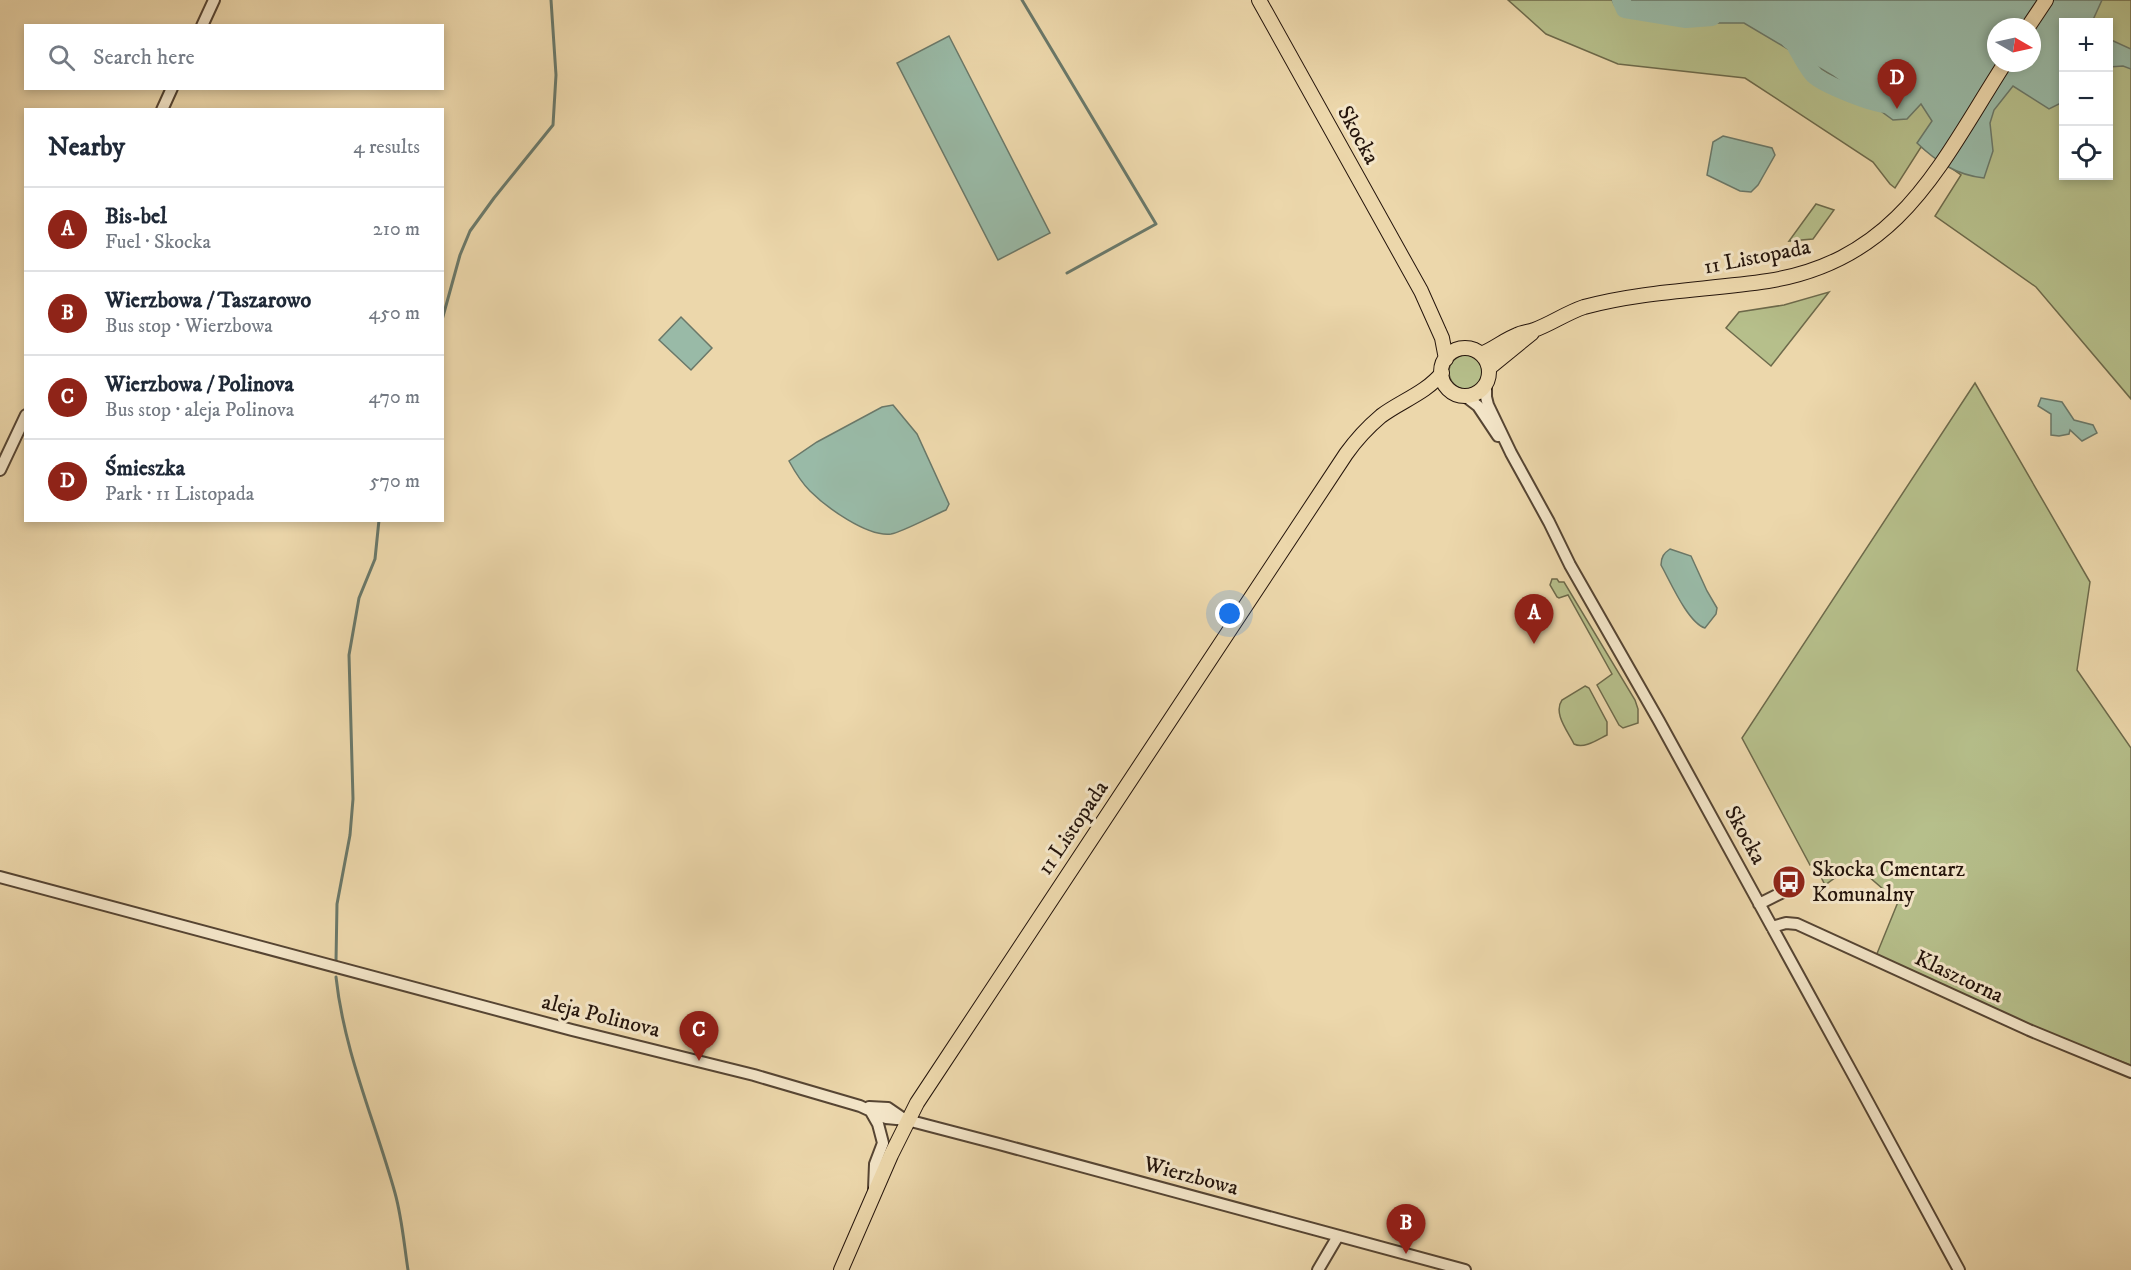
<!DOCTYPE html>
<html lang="en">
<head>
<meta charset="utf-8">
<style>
  :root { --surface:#fff; --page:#f6f6f7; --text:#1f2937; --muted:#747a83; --line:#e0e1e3; --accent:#8f2418 }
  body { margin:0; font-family:"IM FELL DW Pica",serif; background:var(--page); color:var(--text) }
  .controls { position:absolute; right:18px; top:18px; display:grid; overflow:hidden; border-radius:0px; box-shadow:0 3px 9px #0003 }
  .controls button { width:54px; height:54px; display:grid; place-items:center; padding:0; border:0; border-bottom:2px solid var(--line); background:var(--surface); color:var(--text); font:30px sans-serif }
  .compass { position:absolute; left:1987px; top:18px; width:54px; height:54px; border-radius:50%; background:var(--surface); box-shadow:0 3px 9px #0003; rotate:99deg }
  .you { position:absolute; left:1230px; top:614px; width:21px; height:21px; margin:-15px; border:4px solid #fff; border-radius:50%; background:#1a73e8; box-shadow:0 0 0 9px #1a73e833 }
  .badge { display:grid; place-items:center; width:39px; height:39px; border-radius:50%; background:var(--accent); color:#fff; font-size:20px; font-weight:700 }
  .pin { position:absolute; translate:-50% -50px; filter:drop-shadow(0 2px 3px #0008) }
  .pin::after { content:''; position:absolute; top:32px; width:21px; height:18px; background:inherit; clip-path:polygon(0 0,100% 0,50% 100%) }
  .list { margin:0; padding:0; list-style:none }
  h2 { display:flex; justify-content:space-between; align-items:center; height:78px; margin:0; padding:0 24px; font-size:26px }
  h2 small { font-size:20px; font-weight:400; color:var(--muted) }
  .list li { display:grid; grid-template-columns:39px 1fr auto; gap:18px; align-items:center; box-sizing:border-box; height:84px; padding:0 24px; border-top:2px solid var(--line) }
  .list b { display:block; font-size:22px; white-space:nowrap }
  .list p { margin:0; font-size:20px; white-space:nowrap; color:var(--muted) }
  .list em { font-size:20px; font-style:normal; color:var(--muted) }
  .icon { flex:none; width:33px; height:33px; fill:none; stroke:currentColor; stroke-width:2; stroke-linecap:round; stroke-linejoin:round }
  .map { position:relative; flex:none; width:2131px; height:1270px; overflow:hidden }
  .search { position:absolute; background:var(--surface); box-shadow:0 3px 9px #0003; left:24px; top:24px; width:420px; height:66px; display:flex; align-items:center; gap:15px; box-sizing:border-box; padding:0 21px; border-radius:0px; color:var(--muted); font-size:22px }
  .panel { position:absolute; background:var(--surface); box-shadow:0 3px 9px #0003; left:24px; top:108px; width:420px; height:414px; border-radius:0px }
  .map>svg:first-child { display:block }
</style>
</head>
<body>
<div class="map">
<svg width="2131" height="1270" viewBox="0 0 2131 1270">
  <rect width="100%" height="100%" fill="#ecd7ab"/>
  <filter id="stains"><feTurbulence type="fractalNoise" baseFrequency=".00333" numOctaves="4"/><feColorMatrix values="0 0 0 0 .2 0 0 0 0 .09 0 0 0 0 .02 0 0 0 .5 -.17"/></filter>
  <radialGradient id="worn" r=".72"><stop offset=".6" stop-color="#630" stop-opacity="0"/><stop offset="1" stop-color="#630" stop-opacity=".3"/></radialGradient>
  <!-- green -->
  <path fill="#b6bf8b" stroke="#6d6a4b" stroke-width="1.5" fill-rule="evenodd" d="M1508,0h623v399l-95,-112 -101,-71 26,-41 -40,-28 -26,41 -5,-4 -17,-22 -128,-84 -127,-14 -72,-30zM2064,22h44v154h-44zM1996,27h36v36h-36z
    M1816,204l18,6 -21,29 -24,2z
    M1829,292l-58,74 -45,-38 13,-16 45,-7z
    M1449 372a17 17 0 1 1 34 0a17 17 0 1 1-34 0Z
    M1975,383l115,199 -13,88 54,78v317l-92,-35 -163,-74 22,-54 -44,-38 -29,21 -11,-22 -4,2 -68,-127z
    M1552,579h5l2,3h5l71,118 3,9v14l-15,5 -4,-3 -22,-40 15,-11 -44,-79 -9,3 -2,-1 -7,-12z
    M1585,686l4,2 18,34v13c-10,5 -23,14 -33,9 -7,-14 -21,-31 -12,-44z"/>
  <!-- water -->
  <path fill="#99baa7" stroke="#6a7869" stroke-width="1.5" fill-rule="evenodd" d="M1612,0h490l-10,22h-28l-1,80 -14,7 -36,-23 -19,24 -4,13 3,28 -9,27c-28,-3 -47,-16 -67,-35l15,-22 -11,-17 -14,15 -14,1 -60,-44 -89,-53h-33l-96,-17zM1996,27h36v36h-36z
    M949,36l101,197 -52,27 -101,-197z
    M2109,39l22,10v20l-8,-3 -14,1z
    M1723,136l49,12 3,7 -17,30 -7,7 -11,-1 -33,-16 6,-33z
    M681,317l31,31 -21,22 -32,-30z
    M2041,398l21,4 12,18 19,5 4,8 -15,8 -12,-11 -1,4 -10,2 -8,-1v-21l-13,-8z
    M893,405l24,29 32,70 -3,6c-12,5 -44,22 -55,24 -24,3 -65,-27 -81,-43 -9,-9 -15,-19 -21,-30l28,-19 65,-35z
    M1670,549l21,7 16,35 10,17 -1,6 -11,14c-17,-5 -35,-47 -44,-63 0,-8 3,-12 9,-16z"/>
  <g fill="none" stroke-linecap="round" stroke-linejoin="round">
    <!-- stream -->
    <path stroke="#6a7869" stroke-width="3" d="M1022,0l134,224 -89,49
      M442,320l18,-65 10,-24 24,-33 59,-73 3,-50 -5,-75
      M336,961l1,-57 13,-69 3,-36 -4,-144 10,-57 16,-39 4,-39
      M336,977c8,75 39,144 59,216 7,25 9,51 13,77"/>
    <!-- river -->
    <path stroke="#99baa7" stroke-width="18" d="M1621,0l4,9 61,10 26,-2
      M1790,40l4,3c6,10 12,23 20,32 9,9 61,30 73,29"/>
    <defs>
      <path id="minor" d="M202,26l12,-26
        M162,110l10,-22
        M1486,384v13l2,8 23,48 38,69 21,43 89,156 197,359 103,190
        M1465,396l13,10 20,30
        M0,470l26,-55
        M0,877l572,153 182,45 106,31 26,12 21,2 92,24 466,126
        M1759,904l22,-11
        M1772,927l14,-4 11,1 232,106 102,42
        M869,1107l19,1 16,11
        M870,1110l8,14 5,19 -8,21 -1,25
        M1318,1270l20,-34"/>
      <path id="major" d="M1259,0l162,291 21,47 4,21
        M2028,27l18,-27
        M1441 372a24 24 0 1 1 48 0a24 24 0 1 1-48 0Z
        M1481,354c13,-5 23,-14 36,-19 5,-3 12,-3 17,-5 17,-6 32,-17 50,-23 59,-16 123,-17 184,-26 132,-21 172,-117 237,-218
        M1489,368l43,-35
        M841,1270l50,-115 26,-52 429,-649c10,-14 22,-27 35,-38 20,-15 45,-23 61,-43"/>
    </defs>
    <!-- minor casing -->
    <use href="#minor" stroke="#564533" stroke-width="14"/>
    <!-- major casing -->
    <use href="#major" stroke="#24140b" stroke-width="16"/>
    <!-- minor -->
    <use href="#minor" stroke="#f3e5c8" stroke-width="10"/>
    <!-- major -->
    <use href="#major" stroke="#ecd7ab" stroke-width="14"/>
  </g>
  <!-- icons -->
  <defs>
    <symbol id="bus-disc" viewBox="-11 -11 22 22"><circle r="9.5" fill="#8f2418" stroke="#f3e5c8"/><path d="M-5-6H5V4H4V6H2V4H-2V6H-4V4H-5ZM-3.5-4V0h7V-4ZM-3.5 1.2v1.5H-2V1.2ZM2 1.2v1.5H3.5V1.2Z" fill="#fff"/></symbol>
  </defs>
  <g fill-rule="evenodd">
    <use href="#bus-disc" x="1770" y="863" width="38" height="38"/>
  </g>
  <g text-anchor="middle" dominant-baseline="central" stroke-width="6" stroke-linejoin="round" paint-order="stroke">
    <!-- street labels -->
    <g font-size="22" fill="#24140b" stroke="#f3e5c8">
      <text transform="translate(1358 135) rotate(61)">Skocka</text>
      <text transform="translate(1757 257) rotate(-11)">11 Listopada</text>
      <text transform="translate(1073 828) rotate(-56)">11 Listopada</text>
      <text transform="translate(1745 835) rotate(61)">Skocka</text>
      <text transform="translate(1959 977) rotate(25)">Klasztorna</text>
      <text transform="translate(601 1016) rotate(14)">aleja Polinova</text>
      <text transform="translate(1191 1176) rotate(15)">Wierzbowa</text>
    </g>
    <!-- poi labels -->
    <g font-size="22" fill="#24140b" stroke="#f3e5c8" text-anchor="start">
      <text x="1812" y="869">Skocka Cmentarz<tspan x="1812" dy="25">Komunalny</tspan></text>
    </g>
  </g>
  <rect width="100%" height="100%" filter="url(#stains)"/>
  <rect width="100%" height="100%" fill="url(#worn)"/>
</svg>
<div class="controls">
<button>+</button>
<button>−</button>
<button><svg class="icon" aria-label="locate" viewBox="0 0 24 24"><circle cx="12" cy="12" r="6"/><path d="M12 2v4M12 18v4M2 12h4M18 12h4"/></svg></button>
</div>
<svg class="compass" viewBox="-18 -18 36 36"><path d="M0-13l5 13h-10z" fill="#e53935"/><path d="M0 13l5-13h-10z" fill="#747a83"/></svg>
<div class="you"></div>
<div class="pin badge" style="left:1534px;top:644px">A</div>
<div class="pin badge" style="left:1406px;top:1254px">B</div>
<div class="pin badge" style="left:699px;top:1061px">C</div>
<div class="pin badge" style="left:1897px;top:109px">D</div>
<div class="search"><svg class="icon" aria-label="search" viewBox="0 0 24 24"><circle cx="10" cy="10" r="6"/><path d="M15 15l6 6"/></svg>Search here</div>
<section class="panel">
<h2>Nearby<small>4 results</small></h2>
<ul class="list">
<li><span class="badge">A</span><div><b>Bis-bel</b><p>Fuel · Skocka</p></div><em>210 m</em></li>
<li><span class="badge">B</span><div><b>Wierzbowa / Taszarowo</b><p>Bus stop · Wierzbowa</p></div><em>450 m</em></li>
<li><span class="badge">C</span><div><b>Wierzbowa / Polinova</b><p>Bus stop · aleja Polinova</p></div><em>470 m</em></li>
<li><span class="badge">D</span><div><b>Śmieszka</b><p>Park · 11 Listopada</p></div><em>570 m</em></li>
</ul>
</section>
</div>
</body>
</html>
